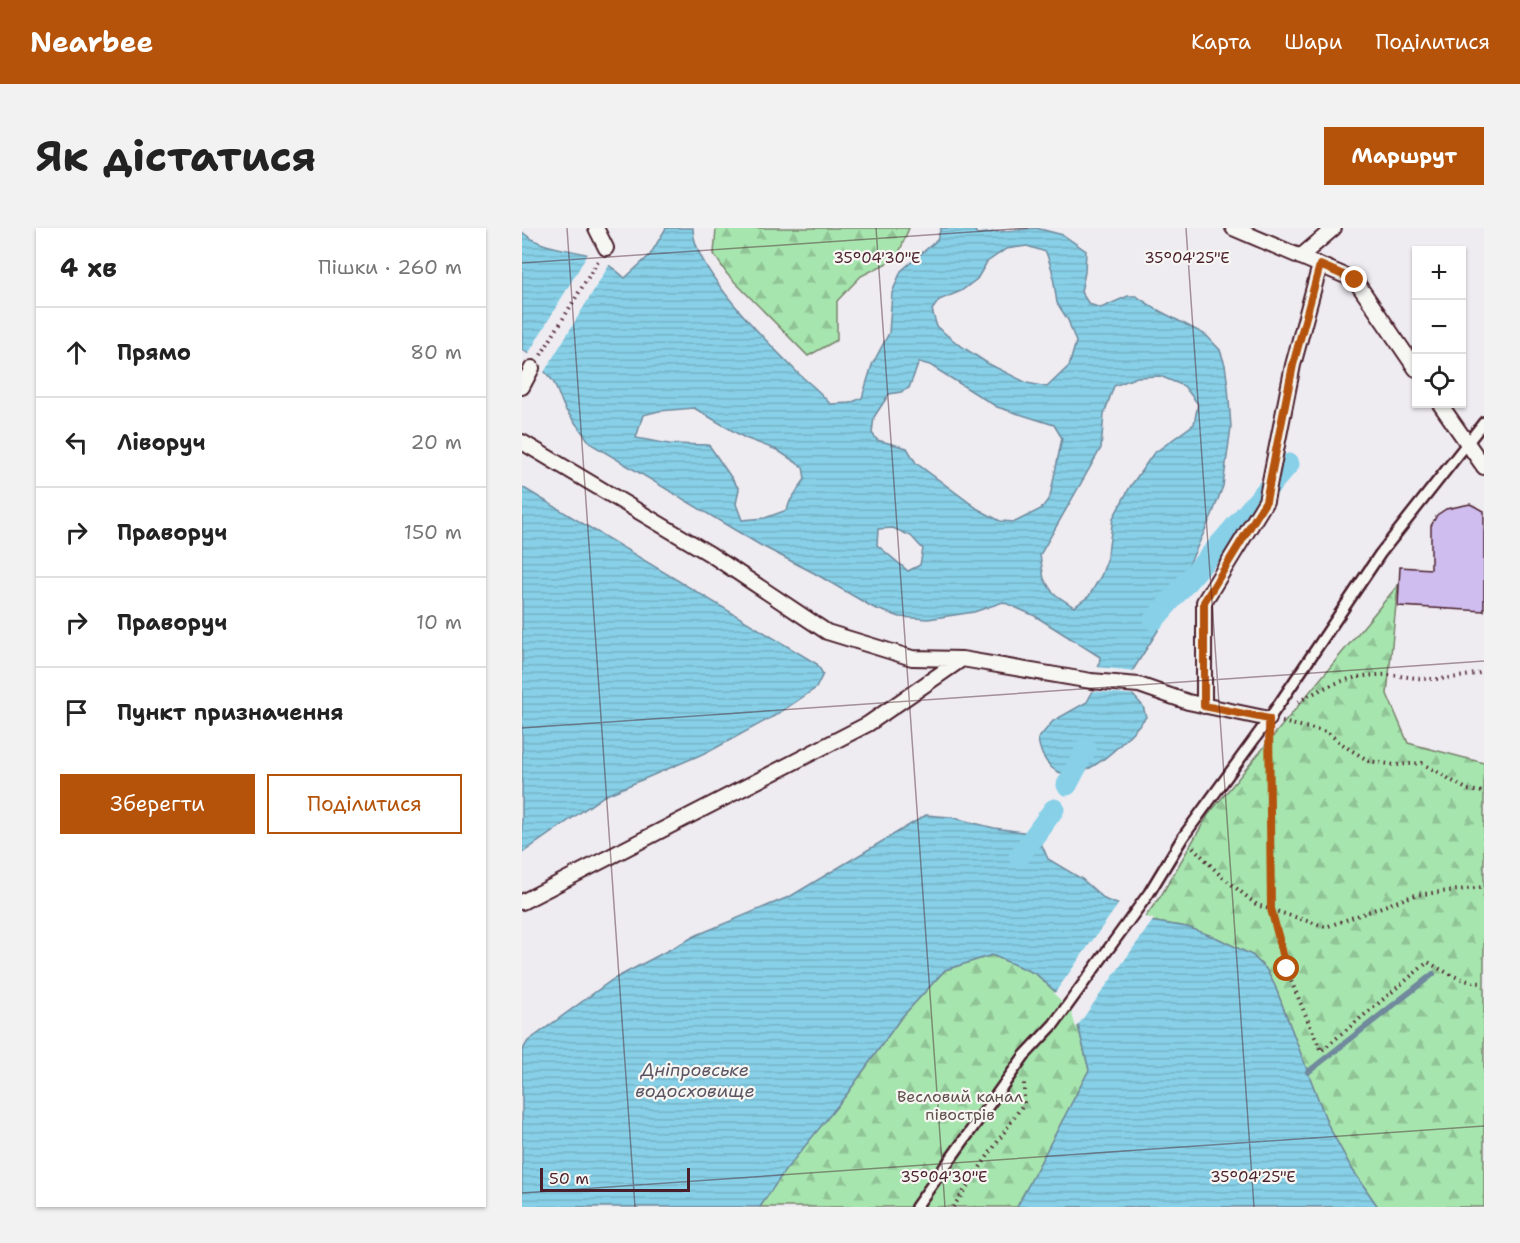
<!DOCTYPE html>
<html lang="uk">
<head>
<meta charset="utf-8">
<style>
  :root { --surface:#fff; --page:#f2f2f2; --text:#222; --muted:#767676; --line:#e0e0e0; --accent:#b45309 }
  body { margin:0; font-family:"Shantell Sans",sans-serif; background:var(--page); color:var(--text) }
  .controls { position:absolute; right:18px; top:18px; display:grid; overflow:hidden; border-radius:0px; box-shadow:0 2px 4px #0004 }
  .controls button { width:54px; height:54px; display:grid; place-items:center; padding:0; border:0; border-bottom:2px solid var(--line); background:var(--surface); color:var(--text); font:30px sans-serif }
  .scale { position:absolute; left:18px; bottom:15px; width:150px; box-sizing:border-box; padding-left:6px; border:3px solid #4a1f2b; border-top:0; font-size:16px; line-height:21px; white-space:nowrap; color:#4a1f2b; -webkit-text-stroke:4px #f6f6f2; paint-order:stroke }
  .stop { position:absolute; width:18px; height:18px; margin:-14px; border:4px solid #b45309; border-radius:50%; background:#fff }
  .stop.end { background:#b45309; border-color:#fff; box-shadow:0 2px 6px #0008 }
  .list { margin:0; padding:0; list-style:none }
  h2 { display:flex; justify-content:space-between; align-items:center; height:78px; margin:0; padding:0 24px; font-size:26px }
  h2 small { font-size:20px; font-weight:400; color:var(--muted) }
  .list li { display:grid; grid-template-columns:39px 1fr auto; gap:18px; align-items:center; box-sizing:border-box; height:90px; padding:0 24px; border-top:2px solid var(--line) }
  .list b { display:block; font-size:22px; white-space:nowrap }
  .list em { font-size:20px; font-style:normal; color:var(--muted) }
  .actions { display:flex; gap:12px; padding:18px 24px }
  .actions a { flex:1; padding:14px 0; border:2px solid var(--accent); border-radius:0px; text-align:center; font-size:21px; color:var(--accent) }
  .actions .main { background:var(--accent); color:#fff }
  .icon { flex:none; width:33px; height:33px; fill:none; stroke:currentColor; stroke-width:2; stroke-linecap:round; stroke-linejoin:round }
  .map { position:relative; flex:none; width:962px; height:979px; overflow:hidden; border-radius:0px }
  header { display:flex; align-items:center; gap:36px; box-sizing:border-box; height:84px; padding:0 30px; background:var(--accent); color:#fff }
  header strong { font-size:28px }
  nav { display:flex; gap:33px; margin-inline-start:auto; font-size:21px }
  .intro { display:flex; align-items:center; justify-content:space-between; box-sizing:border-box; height:144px; padding:0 36px }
  h1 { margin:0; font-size:42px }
  .button { padding:15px 27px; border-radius:0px; background:var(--accent); color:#fff; font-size:21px; font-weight:700 }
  main { display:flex; gap:36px; padding:0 36px }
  aside { flex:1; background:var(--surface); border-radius:0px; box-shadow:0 2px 4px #0004 }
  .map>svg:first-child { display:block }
</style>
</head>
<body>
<header>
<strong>Nearbee</strong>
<nav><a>Карта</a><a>Шари</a><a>Поділитися</a></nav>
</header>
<div class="intro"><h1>Як дістатися</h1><a class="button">Маршрут</a></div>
<main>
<aside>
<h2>4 хв<small>Пішки · 260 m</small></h2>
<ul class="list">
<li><svg class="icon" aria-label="ahead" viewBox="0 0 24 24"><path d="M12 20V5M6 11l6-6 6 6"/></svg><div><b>Прямо</b></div><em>80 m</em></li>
<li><svg class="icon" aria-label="left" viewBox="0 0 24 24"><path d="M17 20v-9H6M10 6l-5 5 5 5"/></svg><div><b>Ліворуч</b></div><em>20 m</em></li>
<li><svg class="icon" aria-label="right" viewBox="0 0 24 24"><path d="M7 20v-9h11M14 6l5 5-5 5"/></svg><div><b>Праворуч</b></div><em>150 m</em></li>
<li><svg class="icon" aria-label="right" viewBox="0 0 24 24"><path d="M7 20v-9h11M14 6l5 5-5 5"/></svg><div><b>Праворуч</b></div><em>10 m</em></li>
<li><svg class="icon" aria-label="arrive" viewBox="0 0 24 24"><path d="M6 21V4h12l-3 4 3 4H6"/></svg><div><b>Пункт призначення</b></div></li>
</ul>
<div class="actions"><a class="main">Зберегти</a><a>Поділитися</a></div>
</aside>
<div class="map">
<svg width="962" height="979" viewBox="0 0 962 979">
  <defs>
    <pattern id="forest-firs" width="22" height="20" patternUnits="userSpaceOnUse" patternTransform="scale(1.5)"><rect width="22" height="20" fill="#a6e5ae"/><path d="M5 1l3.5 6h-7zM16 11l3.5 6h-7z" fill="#90c496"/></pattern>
    <pattern id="water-rules" width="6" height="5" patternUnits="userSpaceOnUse" patternTransform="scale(1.5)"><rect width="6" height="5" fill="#87d0e7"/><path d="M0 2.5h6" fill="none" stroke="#76b2c6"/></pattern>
  </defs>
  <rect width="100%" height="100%" fill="#eeebf1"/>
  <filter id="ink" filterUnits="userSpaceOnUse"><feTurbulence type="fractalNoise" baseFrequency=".0167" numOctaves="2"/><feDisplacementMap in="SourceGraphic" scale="12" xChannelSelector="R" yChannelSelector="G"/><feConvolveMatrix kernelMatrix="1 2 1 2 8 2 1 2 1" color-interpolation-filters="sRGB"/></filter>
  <g filter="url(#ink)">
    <!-- forest -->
    <path fill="url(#forest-firs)" stroke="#78826c" stroke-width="1.5" d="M194,0h193l-12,30 -36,18 -24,25v39l-29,16 -81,-82 -13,-20z
      M876,357l-11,109 21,49 76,20v444h-106l-26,-38 -24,-44 -53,-139 -9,-17 -14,-14 -35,-17 -30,-11 -44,-7 19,-26 46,-79z
      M470,727l44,19 38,35 15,61 -72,137h-257l23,-35 64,-78 53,-75 45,-49z"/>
    <!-- water -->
    <path fill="url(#water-rules)" stroke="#6f899c" stroke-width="1.5" fill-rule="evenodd" d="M144,0h27c-1,41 78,118 107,147 11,10 21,17 30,29l20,-1 12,-5 10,-33 17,-32 3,-40 9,-22 36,-31 4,-12h32l4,6 59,-6 27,7 23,16 -1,21 -4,20 8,12 12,4 27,-12h8l20,13 50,26 14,15 5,15 3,22 3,40 -8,59 -11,29 -53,114 -28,44 1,21 11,12 3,11c-17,20 -66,76 -94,51 -9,-9 -12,-17 -14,-29l15,-18 34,-19 9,-17 4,-28 -65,-41 -32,-14 -29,10 -46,7 -28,-2 -26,-9 -60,-35 -54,-28 -169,-101 -26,-35 -12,-28 -23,-26 -8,-6v-117c22,18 41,15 67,23 14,5 25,13 36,23l25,-23zM505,18l19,6 6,18 5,33 11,17 8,22 -7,24 -22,21 -20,-4 -40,-20 -29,-19 -21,-17 -5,-17 7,-10 22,-9 16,-12 10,-17 19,-13zM397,134l11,3 67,42 57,18 8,13 -12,59 -9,12 -26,13 -15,-1 -22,-12 -62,-46 -9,-15 -30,-8 -5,-7 2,-16 15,-23 12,-2 8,-4zM638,148l24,10 14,18 -4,20 -41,30 -23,33 -17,31 -6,42 -6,16 -12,20 -15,11 -21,-14 -9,-14 -4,-24 61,-107 3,-34 10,-28 23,-9zM172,180l51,30 32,12 26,17 2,12 -15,22 -3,9 -22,8 -23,2 -6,-16 3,-15 -30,-44 -40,-1 -33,-6 7,-23 16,-4zM371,300l18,8 12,13 -3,16 -12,6 -31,-26 1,-16z
      M0,259l295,177 6,10 -7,14 -40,27 -64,35 -108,46 -82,57z
      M404,587l24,2 44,11 43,6 11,25 34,20 24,21 31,11 6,9 44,7 30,11 35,17 14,14 9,17 53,139 24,44 26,38h-361l72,-137 -15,-61 -38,-35 -44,-19 -47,15 -45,49 -53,75 -63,78 -24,35h-238v-156l6,-10 84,-61 85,-45 94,-39z"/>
    <!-- pier -->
    <path fill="#eeebf1" d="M67,24l22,10 -68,112 -16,-18z
      M574,439l39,4 -1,3 1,19 2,2 -47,-4z
      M598,674l19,7 6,8 9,2 -78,109 -5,-18 -17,-16z"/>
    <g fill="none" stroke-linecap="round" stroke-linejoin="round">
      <!-- stream -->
      <path stroke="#6f899c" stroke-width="6" d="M786,844l125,-98"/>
      <!-- canal -->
      <path stroke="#87d0e7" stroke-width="21" d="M632,392l135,-156
        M545,557l19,-36
        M497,629l35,-48"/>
    </g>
    <!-- building -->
    <path fill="#cebdee" stroke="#4a1f2b" stroke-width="1.5" d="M948,276l14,7v100l-86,-5 2,-39 31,2v-43l6,-11 9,-6z"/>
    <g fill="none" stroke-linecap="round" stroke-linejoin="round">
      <defs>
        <path id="service" d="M394,979l108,-151 30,-32 95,-131 34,-56 86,-118 111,-165 104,-132"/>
        <path id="pedestrian" d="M74,0l10,20
          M711,0l122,52 61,89
          M778,29l34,-29
          M0,159l10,-19
          M918,176l44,63
          M0,214l188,112 117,78 85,26 50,1 129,22 48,4 49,17 81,17
          M682,478v-104l62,-101 27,-136 27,-100
          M0,674l346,-178 94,-65"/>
      </defs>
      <!-- service casing -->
      <use href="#service" stroke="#4a1f2b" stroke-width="14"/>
      <!-- pedestrian casing -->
      <use href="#pedestrian" stroke="#4a1f2b" stroke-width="18"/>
      <!-- path -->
      <path stroke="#4a1f2b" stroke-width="4" stroke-dasharray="1.5 4.5" stroke-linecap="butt" d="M19,127l57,-94
        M776,474c25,-15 50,-26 79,-27 19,-1 37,4 56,4 17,0 34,-3 51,-7
        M760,494l45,10 19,15 23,14 26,4 27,-2 46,27 16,2
        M748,516l1,165 15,60 35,82 107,-89c17,10 35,21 56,21
        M671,619l27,28 37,30 69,22 89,-32 69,-8
        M431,979l71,-104v-22"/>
      <!-- service -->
      <use href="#service" stroke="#f6f6f2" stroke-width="9"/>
      <!-- pedestrian -->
      <use href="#pedestrian" stroke="#f6f6f2" stroke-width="14"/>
    </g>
  </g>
  <g fill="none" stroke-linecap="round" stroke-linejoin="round" filter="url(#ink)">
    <!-- route -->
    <path stroke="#b45309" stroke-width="8" d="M765,741l-16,-60 -2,-190 -65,-13v-104l62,-101 27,-136 27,-100 35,15"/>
  </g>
  <!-- ticks -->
  <path fill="none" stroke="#4a1f2b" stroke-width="1.5" stroke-opacity="0.45" d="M45,0l68,979M354,0l69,979M664,0l68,979M0,35l506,-35M0,500l962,-67M0,965l962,-67"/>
  <g text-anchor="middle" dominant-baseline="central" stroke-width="4.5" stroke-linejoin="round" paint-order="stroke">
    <!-- park labels -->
    <g font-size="16" fill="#61504c" stroke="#f6f6f2">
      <text x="438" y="868">Весловий канал<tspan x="438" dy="18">півострів</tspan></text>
    </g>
    <!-- water labels -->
    <g font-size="18" font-style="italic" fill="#5c5463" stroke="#f6f6f2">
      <text x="173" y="842">Дніпровське<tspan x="173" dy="21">водосховище</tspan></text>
    </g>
  </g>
  <g font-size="15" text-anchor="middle" fill="#4a1f2b" stroke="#f6f6f2" stroke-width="4.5" stroke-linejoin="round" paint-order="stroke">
    <text x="355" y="35">35°04'30"E</text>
    <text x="665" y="35">35°04'25"E</text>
    <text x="422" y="954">35°04'30"E</text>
    <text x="731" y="954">35°04'25"E</text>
  </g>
</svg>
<div class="controls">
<button>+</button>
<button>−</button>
<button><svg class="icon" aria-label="locate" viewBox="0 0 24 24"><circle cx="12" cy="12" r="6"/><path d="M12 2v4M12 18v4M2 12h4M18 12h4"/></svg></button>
</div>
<div class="scale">50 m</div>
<div class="stop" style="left:765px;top:741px"></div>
<div class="stop end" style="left:833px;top:52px"></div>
</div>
</main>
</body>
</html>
